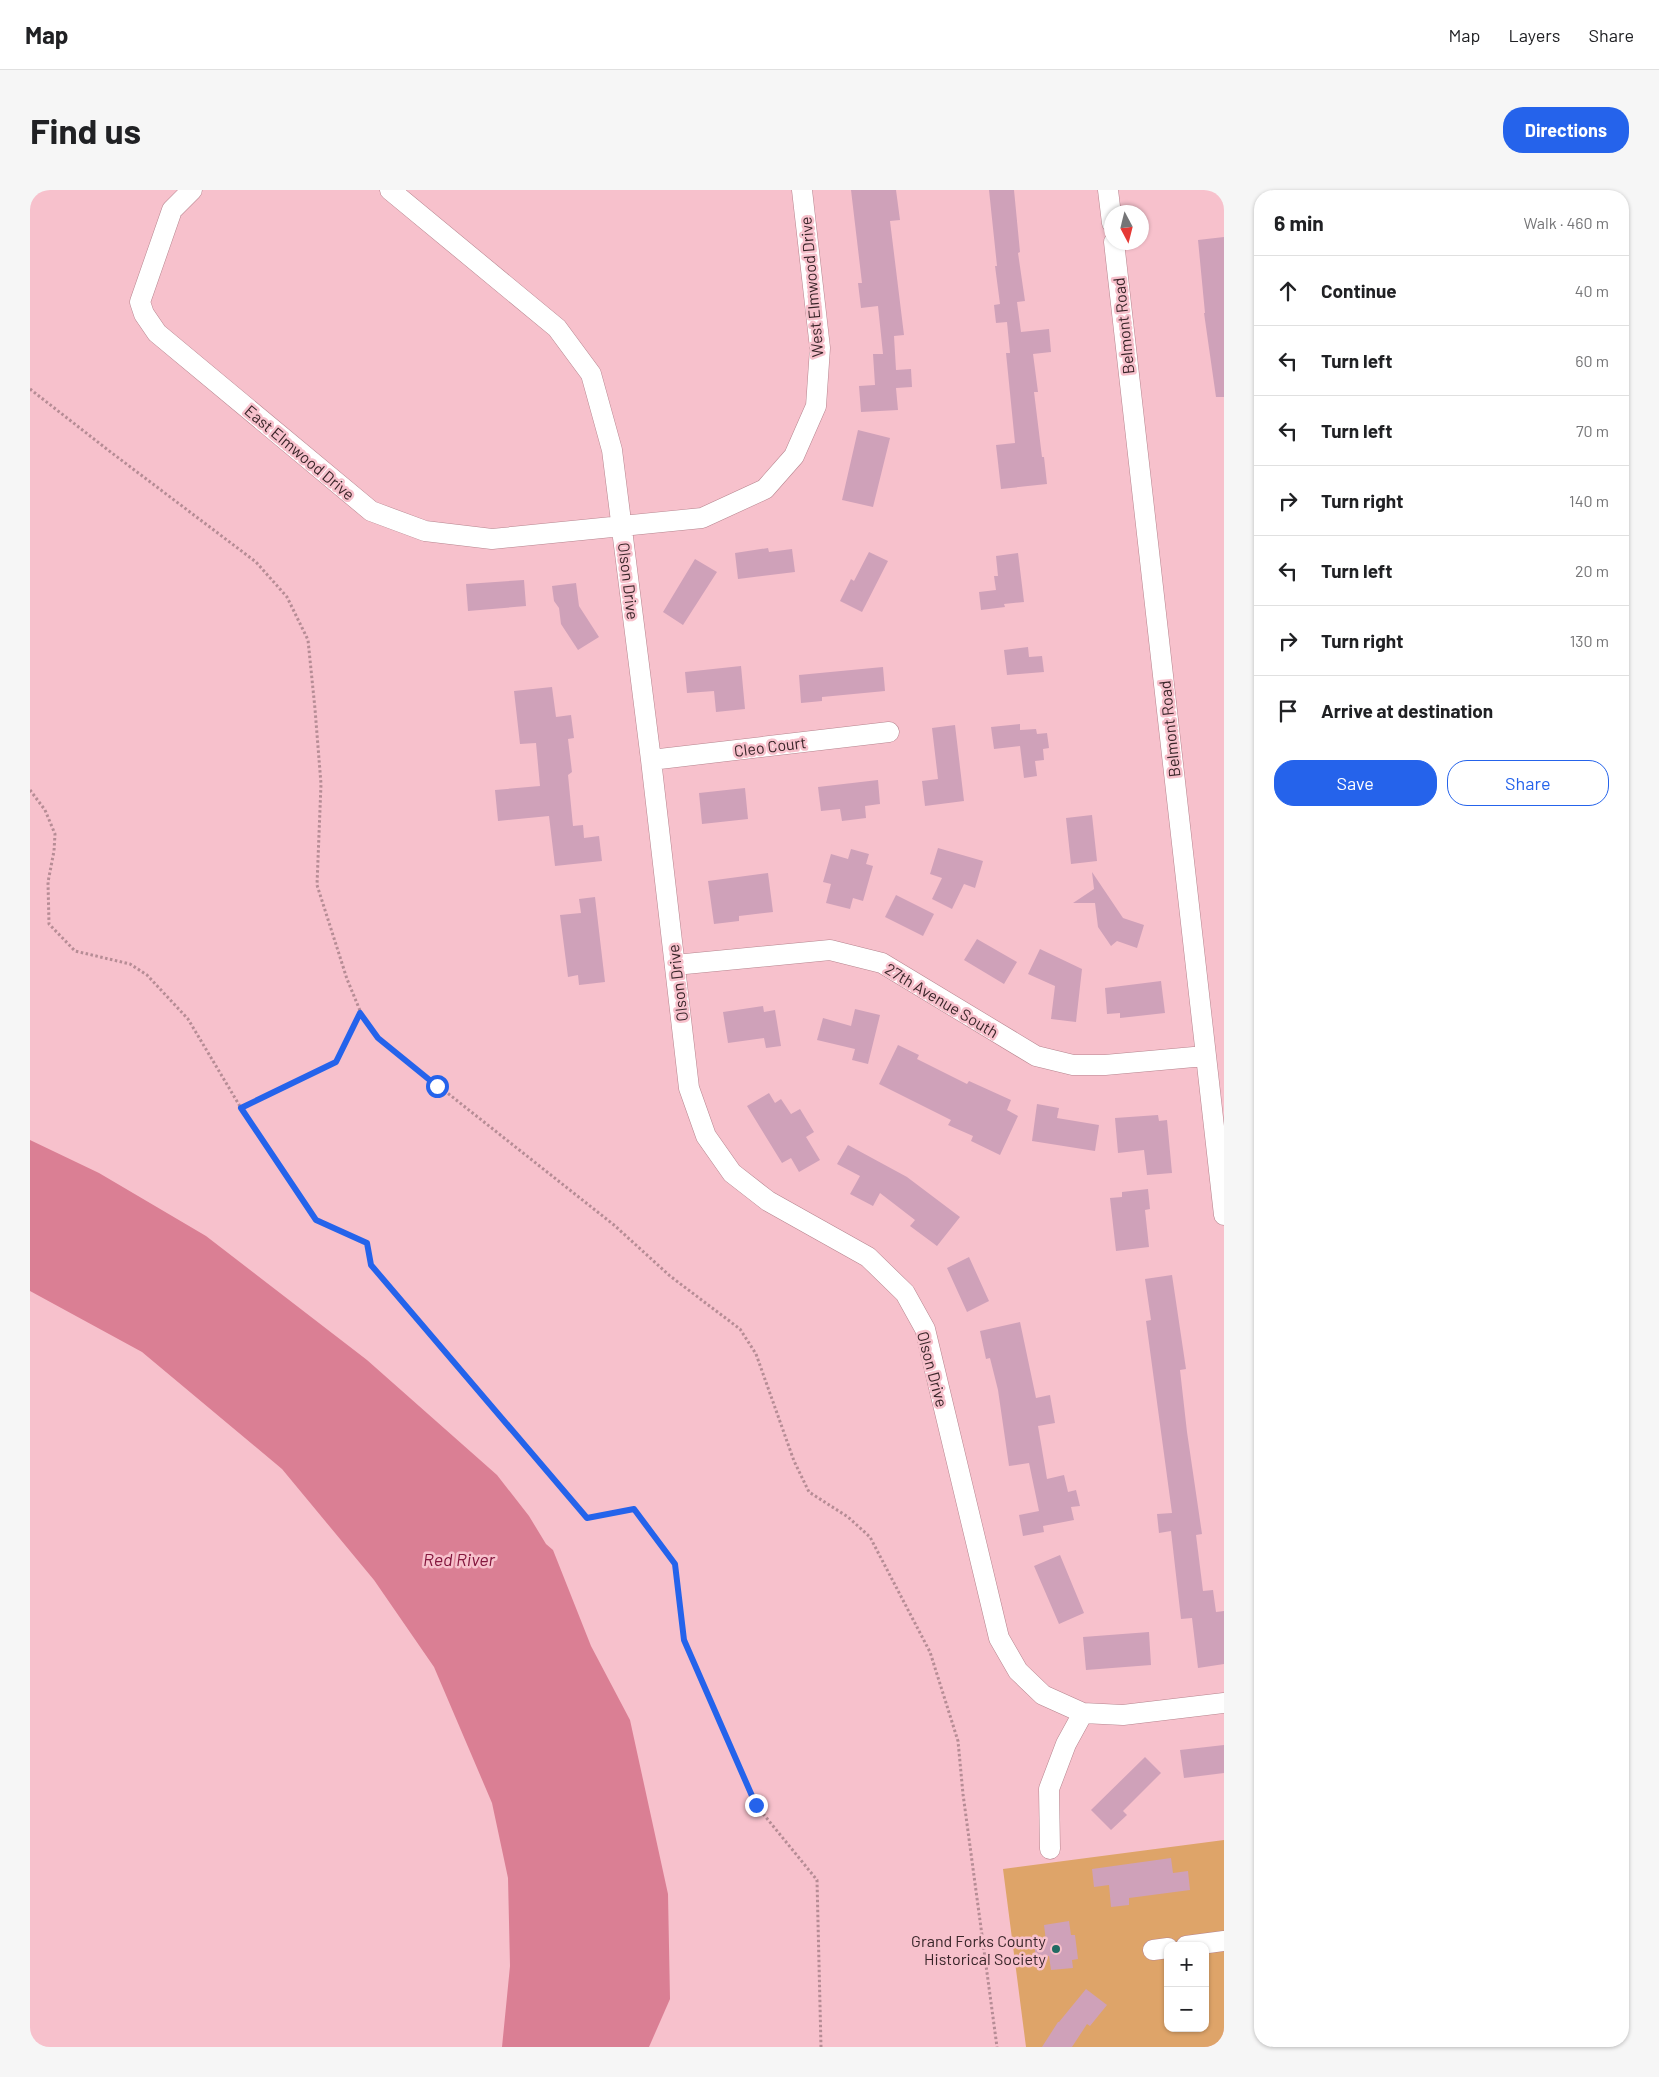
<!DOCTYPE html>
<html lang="en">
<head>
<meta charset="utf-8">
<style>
  :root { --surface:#fff; --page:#f6f6f6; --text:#202124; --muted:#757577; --line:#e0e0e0; --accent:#2563eb }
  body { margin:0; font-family:Barlow,sans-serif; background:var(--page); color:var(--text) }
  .controls { position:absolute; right:15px; bottom:15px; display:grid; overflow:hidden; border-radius:10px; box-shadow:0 1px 4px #0004 }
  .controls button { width:45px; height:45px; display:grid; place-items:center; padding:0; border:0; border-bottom:1px solid var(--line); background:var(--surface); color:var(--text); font:25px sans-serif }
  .compass { position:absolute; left:1074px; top:15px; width:45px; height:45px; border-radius:50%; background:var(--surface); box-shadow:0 1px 4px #0004; rotate:173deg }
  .stop { position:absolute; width:15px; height:15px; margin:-11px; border:4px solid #2563eb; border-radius:50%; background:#fff }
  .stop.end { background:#2563eb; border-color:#fff; box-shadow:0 1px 5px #0008 }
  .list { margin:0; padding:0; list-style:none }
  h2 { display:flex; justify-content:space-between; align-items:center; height:65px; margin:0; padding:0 20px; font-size:21px }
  h2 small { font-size:16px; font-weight:400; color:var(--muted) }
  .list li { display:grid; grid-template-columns:32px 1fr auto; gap:15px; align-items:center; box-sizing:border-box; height:70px; padding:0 20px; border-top:1px solid var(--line) }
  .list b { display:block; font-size:19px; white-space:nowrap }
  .list em { font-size:16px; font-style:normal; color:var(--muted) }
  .actions { display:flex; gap:10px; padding:15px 20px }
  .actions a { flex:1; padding:11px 0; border:1px solid var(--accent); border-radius:20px; text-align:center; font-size:18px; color:var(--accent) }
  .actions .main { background:var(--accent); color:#fff }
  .icon { flex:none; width:28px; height:28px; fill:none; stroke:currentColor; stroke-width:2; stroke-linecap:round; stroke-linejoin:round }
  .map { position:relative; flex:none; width:1194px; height:1857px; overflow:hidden; border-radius:20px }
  header { display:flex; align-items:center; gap:30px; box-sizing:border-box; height:70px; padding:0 25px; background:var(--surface); border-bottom:1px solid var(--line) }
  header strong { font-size:24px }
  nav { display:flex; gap:28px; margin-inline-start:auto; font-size:18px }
  .intro { display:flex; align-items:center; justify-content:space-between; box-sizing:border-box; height:120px; padding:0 30px }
  h1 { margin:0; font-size:35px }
  .button { padding:12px 22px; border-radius:20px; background:var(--accent); color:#fff; font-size:18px; font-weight:700 }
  main { display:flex; gap:30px; padding:0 30px }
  aside { flex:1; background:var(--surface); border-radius:20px; box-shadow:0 1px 4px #0004 }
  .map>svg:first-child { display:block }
</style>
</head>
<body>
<header>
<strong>Map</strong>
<nav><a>Map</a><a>Layers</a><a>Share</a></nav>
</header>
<div class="intro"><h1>Find us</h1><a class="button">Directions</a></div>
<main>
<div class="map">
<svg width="1194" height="1857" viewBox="0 0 1194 1857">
  <rect width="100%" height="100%" fill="#f7c1cc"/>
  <!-- green -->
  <path fill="#dea469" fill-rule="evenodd" d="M1194,1650v207h-198l-23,-178zM1138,1756h37v82h-37z"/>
  <!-- water -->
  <path fill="#da7f94" d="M0,950l69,33 107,63 161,124 130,115 32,41 17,28 7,6 38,96 39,74 38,174 2,105 -21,48h-147l8,-81 -2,-88 -16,-75 -58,-136 -60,-87 -92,-111 -140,-117 -112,-61z"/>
  <!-- building -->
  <path fill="#cfa1b9" d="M821,0h45l4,30 -10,1 14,114 -10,1 2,34 15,-1 1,18 -16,1 2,22 -37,2 -2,-26 16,-1 -2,-31h10l-5,-48 -17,2 -3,-25h4z
    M959,0h25l6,62 -2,1 7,48 -8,1 4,30 28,-3 2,23 -18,2 5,38h-4l8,65h2l3,27 -46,5 -5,-44 19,-2 -9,-90h4l-3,-31 -11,1 -2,-18 6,-1 -5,-38h2z
    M1194,47v160h-8l-12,-84h1l-7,-73z
    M828,240l32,8 -17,69 -31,-7z
    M738,358l1,4 23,-3 3,23 -57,7 -3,-26z
    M839,362l19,9 -26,51 -22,-11 11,-22 3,2z
    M988,363l6,49 -20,2 1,3 -24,3 -2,-18 17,-2 -2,-14h4l-2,-20z
    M665,369l22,13 -34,53 -20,-13z
    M494,390l2,26 -58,5 -2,-27z
    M546,393l3,23 20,31 -21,13 -17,-26 -2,-16 -5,-7 -2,-15z
    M998,457l1,10 13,-1 2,16 -37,3 -3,-25z
    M711,476l4,43 -29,3 -2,-21 -27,2 -2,-21z
    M853,477l2,24 -63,6v4l-21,2 -2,-28z
    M522,497l4,30 15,-2 3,23 -6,1 4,33 -4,3 5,51 10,-1 1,13 15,-2 3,25 -47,5 -6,-50 -51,5 -3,-31 45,-4 -4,-43 -16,1 -6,-53z
    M990,534v6l16,-1 1,5 10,-1 2,15 -6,1 1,11 -9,1 2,15 -13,2 -4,-32 -26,3 -3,-22z
    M925,535l9,76 -39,5 -3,-25 16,-2 -6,-51z
    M848,590l2,24 -15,2 1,12 -24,3 -2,-12 -19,2 -3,-24z
    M715,598l3,31 -46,5 -3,-31z
    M1062,625l5,46 -26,3 -5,-46z
    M908,658l45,13 -8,27 -11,-4 -12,25 -20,-10 10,-21 -12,-4z
    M821,659l18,5 -3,10 7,2 -10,35 -10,-3 -3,11 -24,-6 5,-19 -8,-2 8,-28 17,5z
    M1062,682l31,46 21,7 -7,23 -20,-7 -6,5 -13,-19 -3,-24h-22l21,-14z
    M738,683l5,39 -34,4v5l-25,3 -6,-43z
    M866,705l38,19 -11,22 -38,-19z
    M565,707l10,85 -26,3 -1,-10 -10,2 -8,-62 21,-2 -2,-14z
    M947,749l40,23 -13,22 -40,-24z
    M1010,759l42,20 -6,53 -25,-3 4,-33 -27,-12z
    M1131,791l4,32 -45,5v-5l-13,1 -2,-26z
    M733,816l1,6 11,-2 6,36 -15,2 -2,-10 -36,5 -5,-31z
    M825,819l25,6 -12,49 -16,-4 3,-11 -38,-9 6,-22 28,8z
    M868,855l21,10 -2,4 50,25 2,-3 42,19 -4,10 11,6 -18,39 -29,-14 2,-5 -25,-11 3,-5 -72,-36z
    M739,903l6,10 6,-4 10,15 9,-5 14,23 -8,5 14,23 -21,12 -8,-14 -9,5 -35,-57z
    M1007,914l22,4 -2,10 42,7 -4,26 -63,-10z
    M1128,925l1,6 8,-1 5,53 -25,2 -3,-25 -26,3 -3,-35z
    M818,955l59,32 53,40 -23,29 -27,-20 5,-6 -35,-27 -7,13 -23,-12 10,-18 -23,-12z
    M1118,999l2,20 -5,1 4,37 -33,4 -6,-53 12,-1v-5z
    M939,1067l20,44 -22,11 -20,-44z
    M1142,1085l14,94 -6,1 7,62 15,102 -6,1 7,56 10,-1 3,22 8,-1v53l-26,4 -6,-50 -11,1 -10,-88 -12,2 -2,-19 15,-1 -26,-192 5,-1 -6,-41z
    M990,1132l16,76 14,-3 5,28 -17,3 9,53 17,-4 4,17 8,-2 4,16 -9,1 3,13 -31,6 1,6 -21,4 -4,-21 20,-4 -10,-48 -20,3 -11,-76 -8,-32 -4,1 -6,-28z
    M1030,1365l24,58 -25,11 -25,-58z
    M1119,1442l2,33 -65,5 -3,-33z
    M1194,1555v28l-40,5 -4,-28z
    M1115,1567l16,16 -38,38 4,4 -16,15 -20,-20z
    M1141,1668l2,15 15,-2 2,19 -61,8v7l-18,2 -2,-22 -15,2 -2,-18z
    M1039,1731l2,14h4l3,24 -6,1 1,8 -22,2 -2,-14 -13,2 -2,-15 12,-2 -2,-16z
    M1056,1799l21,16 -17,21 -3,-2 -15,23h-30l16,-25h1z"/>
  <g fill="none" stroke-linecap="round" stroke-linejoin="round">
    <defs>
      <path id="minor" d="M162,0l-20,20 -32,92 4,12 13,19 214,178 54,20 67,8 210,-21 63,-29 29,-33 22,-50 4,-58 -18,-158
        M360,0l167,138 34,46 21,76 39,310 38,328 17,48 26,37 36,28 100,56 37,36 20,36 74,309 19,33 25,24 40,18
        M1078,0l4,33
        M1084,52l110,973
        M621,570l238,-28
        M645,775l155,-15 52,13 154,93 37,9h32l100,-9
        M1020,1659l-1,-60 17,-45 17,-31 40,2 101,-12
        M1156,1756l38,-5
        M1123,1760l15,-2"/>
    </defs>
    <!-- minor casing -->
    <use href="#minor" stroke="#b6848e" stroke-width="21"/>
    <!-- path -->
    <path stroke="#b68c95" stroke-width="3" stroke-dasharray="2.5 2.5" stroke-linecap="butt" d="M0,199l78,61 148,112 31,35 21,43 7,69 6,75 -4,101 30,94 14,34 17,25 236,187 56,51 70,53 16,25 38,107 15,31 39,25 22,20 60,115 28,89 5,53 34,253
      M0,600l15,20 10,24 -1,17 -6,31 1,42 26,27 55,13 17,11 41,44 53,89 75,112 51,23 4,22 216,253 47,-9 41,54 9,77 72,165 61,75 4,167
      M211,918l95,-46 25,-49"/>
    <!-- minor -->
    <use href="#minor" stroke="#fff" stroke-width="20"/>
  </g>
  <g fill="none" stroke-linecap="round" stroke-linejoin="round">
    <!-- route -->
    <path stroke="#2563eb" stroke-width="6" d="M407,896l-59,-48 -18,-25 -24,49 -95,46 75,112 51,23 4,22 216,253 47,-9 41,55 9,76 72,165"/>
  </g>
  <!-- markers -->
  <circle fill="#216b63" stroke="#f7c1cc" stroke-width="2" cx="1026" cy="1759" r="5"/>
  <g text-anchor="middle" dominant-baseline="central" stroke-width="5" stroke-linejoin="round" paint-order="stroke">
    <!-- street labels -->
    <g font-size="16" fill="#392529" stroke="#f7c1cc">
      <text transform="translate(781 97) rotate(-95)">West Elmwood Drive</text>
      <text transform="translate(1093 136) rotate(-96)">Belmont Road</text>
      <text transform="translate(270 262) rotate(40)">East Elmwood Drive</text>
      <text transform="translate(599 391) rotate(83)">Olson Drive</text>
      <text transform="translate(1139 539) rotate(-96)">Belmont Road</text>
      <text transform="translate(740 556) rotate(-7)">Cleo Court</text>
      <text transform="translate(647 793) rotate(-97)">Olson Drive</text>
      <text transform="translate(912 810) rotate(31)">27th Avenue South</text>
      <text transform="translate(903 1179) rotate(75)">Olson Drive</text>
    </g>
    <!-- poi labels -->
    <g font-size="16" fill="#392529" stroke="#f7c1cc" text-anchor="end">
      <text x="1016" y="1750">Grand Forks County<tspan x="1016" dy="18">Historical Society</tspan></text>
    </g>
    <!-- water labels -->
    <g font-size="18" font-style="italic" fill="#84173e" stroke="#f7c1cc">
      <text x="429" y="1369">Red River</text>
    </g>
  </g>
</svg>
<div class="controls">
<button>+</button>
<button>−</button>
</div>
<svg class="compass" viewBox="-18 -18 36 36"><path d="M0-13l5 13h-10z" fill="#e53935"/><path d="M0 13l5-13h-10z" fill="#757577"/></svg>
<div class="stop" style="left:407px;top:896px"></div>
<div class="stop end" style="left:726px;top:1615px"></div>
</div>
<aside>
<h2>6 min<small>Walk · 460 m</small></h2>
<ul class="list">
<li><svg class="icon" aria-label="ahead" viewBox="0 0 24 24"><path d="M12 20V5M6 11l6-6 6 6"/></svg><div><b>Continue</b></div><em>40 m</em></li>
<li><svg class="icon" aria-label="left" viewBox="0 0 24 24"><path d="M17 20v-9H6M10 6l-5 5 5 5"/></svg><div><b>Turn left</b></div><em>60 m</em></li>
<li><svg class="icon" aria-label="left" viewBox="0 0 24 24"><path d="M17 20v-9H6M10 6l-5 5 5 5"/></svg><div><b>Turn left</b></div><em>70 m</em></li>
<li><svg class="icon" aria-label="right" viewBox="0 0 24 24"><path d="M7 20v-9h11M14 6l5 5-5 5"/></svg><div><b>Turn right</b></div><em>140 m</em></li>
<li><svg class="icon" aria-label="left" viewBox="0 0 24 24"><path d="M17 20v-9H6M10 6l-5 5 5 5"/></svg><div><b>Turn left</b></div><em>20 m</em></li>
<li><svg class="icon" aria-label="right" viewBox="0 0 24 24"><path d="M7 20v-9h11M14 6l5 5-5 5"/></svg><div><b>Turn right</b></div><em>130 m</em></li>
<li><svg class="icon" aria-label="arrive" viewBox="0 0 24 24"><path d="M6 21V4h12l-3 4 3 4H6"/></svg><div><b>Arrive at destination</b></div></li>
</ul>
<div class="actions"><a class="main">Save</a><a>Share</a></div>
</aside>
</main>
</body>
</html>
